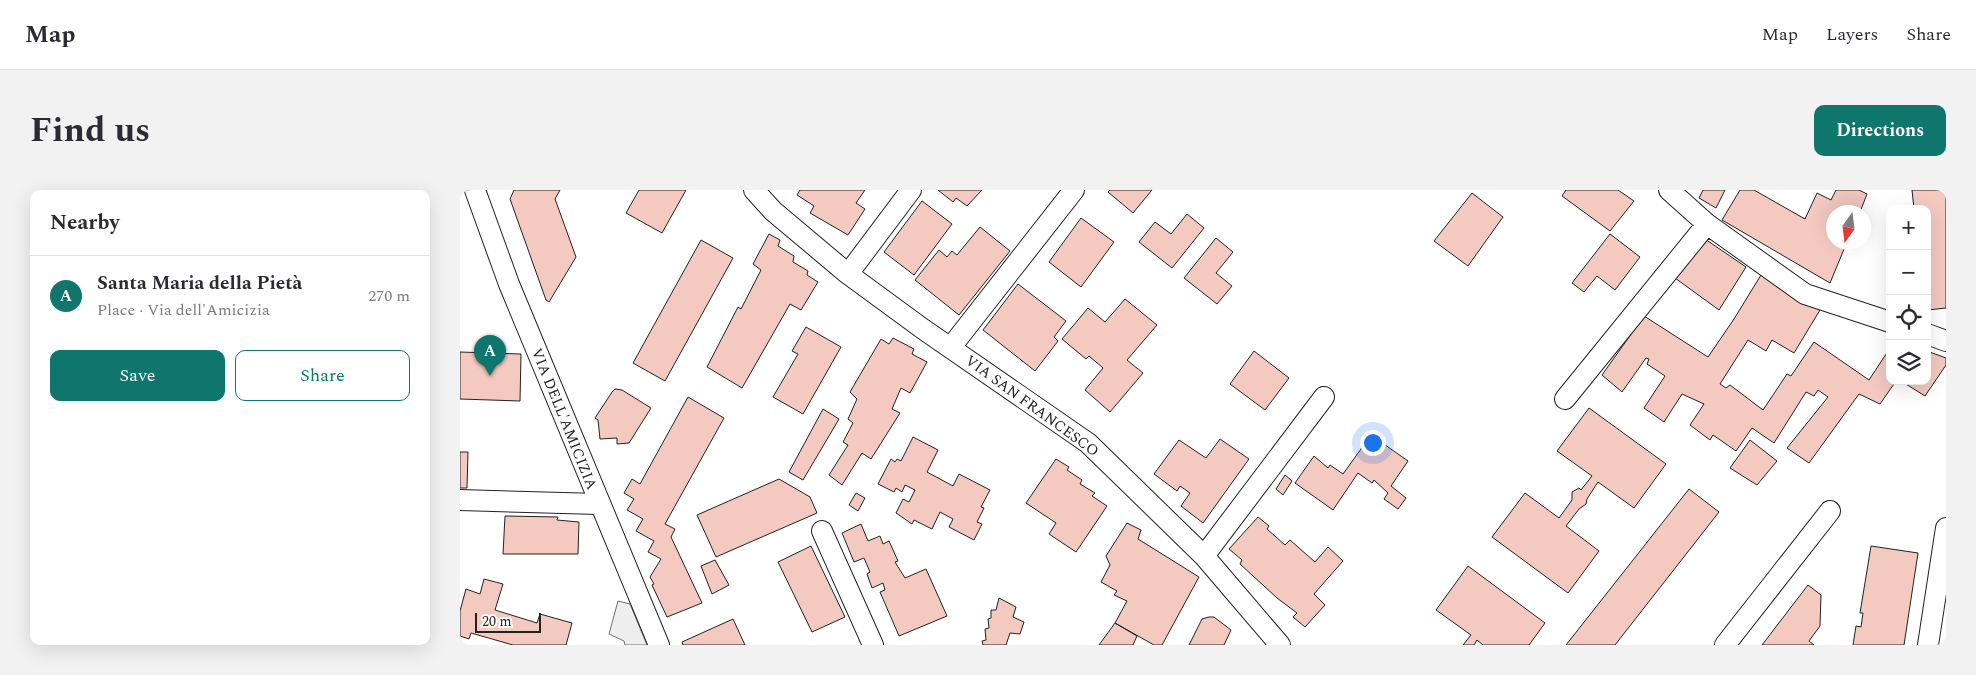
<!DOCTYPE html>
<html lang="en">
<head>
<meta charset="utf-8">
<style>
  :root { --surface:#fff; --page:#f2f2f3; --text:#2b2b33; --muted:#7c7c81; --line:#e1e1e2; --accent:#0f766e }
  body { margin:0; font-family:Spectral,serif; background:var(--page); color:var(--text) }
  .controls { position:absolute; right:15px; top:15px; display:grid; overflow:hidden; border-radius:10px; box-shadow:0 5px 20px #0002 }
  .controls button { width:45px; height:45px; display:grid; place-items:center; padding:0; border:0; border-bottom:1px solid var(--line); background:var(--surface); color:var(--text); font:25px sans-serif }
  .compass { position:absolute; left:1366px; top:15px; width:45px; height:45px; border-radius:50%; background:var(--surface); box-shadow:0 5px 20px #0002; rotate:194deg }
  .scale { position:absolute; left:15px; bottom:12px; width:66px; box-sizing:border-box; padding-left:5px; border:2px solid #222; border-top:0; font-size:14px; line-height:18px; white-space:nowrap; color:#222; -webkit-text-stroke:4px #fff; paint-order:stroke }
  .you { position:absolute; left:912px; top:252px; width:18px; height:18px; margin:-12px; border:4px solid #fff; border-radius:50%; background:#1a73e8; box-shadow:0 0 0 8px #1a73e833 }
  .badge { display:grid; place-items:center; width:32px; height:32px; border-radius:50%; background:var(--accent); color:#fff; font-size:16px; font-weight:700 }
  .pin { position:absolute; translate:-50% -41px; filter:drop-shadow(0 1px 2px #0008) }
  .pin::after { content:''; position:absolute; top:26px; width:18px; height:15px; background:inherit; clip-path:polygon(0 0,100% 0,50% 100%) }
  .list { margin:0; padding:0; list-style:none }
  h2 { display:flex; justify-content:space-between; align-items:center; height:65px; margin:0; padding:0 20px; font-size:21px }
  h2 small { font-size:16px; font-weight:400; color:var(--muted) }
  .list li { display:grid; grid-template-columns:32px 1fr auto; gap:15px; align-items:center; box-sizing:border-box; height:80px; padding:0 20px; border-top:1px solid var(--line) }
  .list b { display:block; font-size:19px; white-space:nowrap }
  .list p { margin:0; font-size:16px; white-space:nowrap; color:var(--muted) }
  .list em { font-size:16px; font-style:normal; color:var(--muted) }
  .actions { display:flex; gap:10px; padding:15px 20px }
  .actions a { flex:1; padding:11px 0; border:1px solid var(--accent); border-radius:10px; text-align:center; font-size:18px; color:var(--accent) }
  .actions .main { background:var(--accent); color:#fff }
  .icon { flex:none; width:28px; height:28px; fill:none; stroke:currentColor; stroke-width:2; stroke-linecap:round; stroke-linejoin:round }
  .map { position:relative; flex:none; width:1486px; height:455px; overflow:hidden; border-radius:10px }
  header { display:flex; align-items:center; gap:30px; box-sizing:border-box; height:70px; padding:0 25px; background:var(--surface); border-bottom:1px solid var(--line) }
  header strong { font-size:24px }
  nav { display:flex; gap:28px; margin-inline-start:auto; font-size:18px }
  .intro { display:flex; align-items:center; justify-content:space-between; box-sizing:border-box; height:120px; padding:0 30px }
  h1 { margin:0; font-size:35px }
  .button { padding:12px 22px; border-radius:10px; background:var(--accent); color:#fff; font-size:18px; font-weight:700 }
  main { display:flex; gap:30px; padding:0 30px }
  aside { flex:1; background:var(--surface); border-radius:10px; box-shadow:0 5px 20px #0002 }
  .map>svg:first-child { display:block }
</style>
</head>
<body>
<header>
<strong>Map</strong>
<nav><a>Map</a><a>Layers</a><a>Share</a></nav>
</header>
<div class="intro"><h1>Find us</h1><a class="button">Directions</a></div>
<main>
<aside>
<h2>Nearby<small></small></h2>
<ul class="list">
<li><span class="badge">A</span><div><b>Santa Maria della Pietà</b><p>Place · Via dell'Amicizia</p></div><em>270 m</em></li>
</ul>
<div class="actions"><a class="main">Save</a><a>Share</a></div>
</aside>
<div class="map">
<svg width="1486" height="455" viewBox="0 0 1486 455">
  <rect width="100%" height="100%" fill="#fff"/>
  <!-- green -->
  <path fill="#eee" stroke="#6f6f6f" d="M158,411l12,3 17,41h-22l-1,-4 -15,-7z"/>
  <!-- building -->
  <path fill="#f3c9c0" stroke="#222" d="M54,0h46l-5,9 21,58 -27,45 -3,-2 -36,-101z
    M179,0h47l-24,43 -36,-20z
    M340,0h65l-9,13 9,6 -17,26 -38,-22 4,-7 -17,-11z
    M478,0h44l-15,16 -11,-8 -3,4z
    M650,0h42l-19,23 -25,-21z
    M1106,0h52l16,11 -24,30 -48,-35z
    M1243,0h22l-9,18 -17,-10z
    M1280,0h14l51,29 12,-26 14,7 5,-10h23l8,4 -7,18h-26v30h13l-17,41 -108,-63z
    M1452,0h34v118l-18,2 -1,-101h-13z
    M1012,3l31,24 -35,49 -34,-25z
    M462,11l30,23 -38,51 -30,-23z
    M727,24l17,14 -32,40 -33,-26 16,-20 16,12z
    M621,28l33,24 -33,45 -32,-25z
    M520,37l30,24 -51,64 -44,-35 24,-30 8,7 5,-6 5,4z
    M309,44l11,6 -2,6 16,10 -1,6 15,9 -1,4 11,7 -17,28 -11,-6 -48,84 -35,-21 31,-60 3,2 20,-39 -8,-6z
    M1150,44l30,23 -25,33 -18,-14 -13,16 -12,-9z
    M756,48l17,14 -17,21 16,13 -15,18 -33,-26z
    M1245,49l41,28 -27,43 -44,-32z
    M241,50l32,18 -68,123 -32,-18z
    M1301,85l59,35 -26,43 -22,-13 -6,11 -18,-11 -28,44 6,4 4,-3 33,25 24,-36 4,2 23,-34 55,38 21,-32v33h6l-16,23 -21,-10 -50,69 -22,-15 41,-51 -10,-7 -4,6 -8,-4 -32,51 -22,-15 -16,23 -23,-16 -3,5 -20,-15 14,-21 -22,-10 -18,28 -20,-14 21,-32 -18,-12 2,-5 -3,-1 -24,34 -20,-17 42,-59 64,41 26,-38z
    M558,94l48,37 -12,16 4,4 -23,30 -52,-41z
    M665,109l32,26 -30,35 16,13 -33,39 -25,-22 18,-22 -14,-12 -3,3 -24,-20 26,-31 17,14z
    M346,137l35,20 -38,67 -30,-17 25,-43 -6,-3z
    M433,148l21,11 -2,5 15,8 -17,31 -9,-5 -9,21 8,4 -29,46 -9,-6 -20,32 -13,-10 19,-30 -5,-3 10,-19 -5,-4 9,-20 -7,-7 31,-53 8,5z
    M794,161l35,27 -24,32 -35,-26z
    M1467,161l19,7v7l-21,31 -24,-15h26z
    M0,162l61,2 -1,47 -60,-2z
    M155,199l7,1 29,18 -22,35 -12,1v-6l-17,1 -2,-19 -3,-2 17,-26z
    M228,207l36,21 -59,106 10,5 -4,8 31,66 -35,14 -15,-32 2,-1 -4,-7 11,-18 -13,-7 6,-11 -18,-10 7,-12 -16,-9 7,-11 -10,-6 8,-14 8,5z
    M1129,218l77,56 -32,44 -36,-26 -11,17 -1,5 -7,5 -13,17 33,25 -31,42 -76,-56 33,-44 34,25 13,-18v-8l7,-4 2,2 11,-14 -35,-25z
    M363,219l16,10 -36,61 -14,-8z
    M911,245l37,26 -17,25 15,12 -8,11 -14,-10 4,-6 -14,-13 -2,3 -14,-10 -25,37 -38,-27 19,-27 14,12 2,-3 13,9z
    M453,247l25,13 -11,22 26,14 6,-12 31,16 -9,17 3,1 -7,14 5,2 -8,16 -25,-13 4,-8 -13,-7 -8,17 -18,-9 -2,4 -16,-11 7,-14 6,3 6,-12 -10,-5 -3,7 -6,-4 -2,4 -16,-8 13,-25 4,3 2,-3 4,2z
    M760,249l29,20 -46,64 -22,-17 9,-13 -10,-7 -3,5 -23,-17 25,-34 27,18z
    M1290,250l27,21 -20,24 -27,-17z
    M0,262h8l-1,36h-7z
    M596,269l13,8 -2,3 15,10 -2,4 15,9 -3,3 15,10 -31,46 -27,-18 7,-11 -30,-20z
    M825,285l7,6 -9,14 -7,-6z
    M319,289l31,18 7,16 -101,44 -19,-42z
    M1229,299l30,23 -104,133h-49z
    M396,303l9,5 -7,13 -9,-6z
    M45,326l53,1 -1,3 22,2 -1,32h-75z
    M798,327l11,9 -2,3 18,16 5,-5 25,22 13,-15 15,14 -29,33 11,11 -20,22 -12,-10 4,-4 -20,-15 -37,-34 2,-4 -13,-11z
    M667,333l14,7 -3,9 61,38 -37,68h-8l-39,-22 12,-22 -13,-6 3,-4 -16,-9 9,-17 -4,-9z
    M401,334l7,17 12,-5 3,8 6,-3 9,20 -3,1 10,16 21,-9 21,47 -48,20 -19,-44 5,-2 -2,-7 -11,5 -5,-14 3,-2 -6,-14 -10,4 -12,-29z
    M351,356l34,71 -33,15 -34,-70z
    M1411,356l47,7 -14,92h-51l3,-19 5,1 2,-14h-3z
    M255,370l14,25 -17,9 -11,-28z
    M1008,376l77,57 -16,22h-46l-6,-5 -3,5h-11l8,-10 -35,-25z
    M24,389l19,5 -8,26 42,13 3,-9 32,9 -6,22h-53l-42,-12 -2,6 -9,-3v-25l6,-22 14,5z
    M1348,395l13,10 -1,31 -11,15 5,4h-52z
    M539,408l17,9 -3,10 11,5 -4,12 -10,-1 -4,12h-23l-1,-4 4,-1 -1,-11 4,-1 -1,-9 3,-1v-8h5z
    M749,427h5l17,13 -7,15h-35l13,-26z
    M273,429l12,26h-62l-1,-3z
    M655,433l22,13 -4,9h-34z"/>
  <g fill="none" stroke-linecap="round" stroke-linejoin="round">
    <defs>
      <path id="street" d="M15,0l34,94 150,361
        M294,0l19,21 75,63 75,55 165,114 116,113 76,89
        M1209,0l38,34 98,70 85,28
        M388,84l63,-84
        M1467,144l19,7
        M491,157l123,-157
        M1105,209l142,-175
        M0,310l139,4
        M362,341l51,114
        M744,366l120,-159
        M1265,455l105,-134
        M1468,455l18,-117"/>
    </defs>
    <!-- street casing -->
    <use href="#street" stroke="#222" stroke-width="22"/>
    <!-- street -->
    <use href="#street" stroke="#fff" stroke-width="20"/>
  </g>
  <g text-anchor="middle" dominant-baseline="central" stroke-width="4" stroke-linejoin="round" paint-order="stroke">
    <!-- street labels -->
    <g font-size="15" fill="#222" stroke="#fff">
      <text transform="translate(572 216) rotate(36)">VIA SAN FRANCESCO</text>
      <text transform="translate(104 229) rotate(68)">VIA DELL'AMICIZIA</text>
    </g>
  </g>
</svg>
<div class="controls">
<button>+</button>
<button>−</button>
<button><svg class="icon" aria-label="locate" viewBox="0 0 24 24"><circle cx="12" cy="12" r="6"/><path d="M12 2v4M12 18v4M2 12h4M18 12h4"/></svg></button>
<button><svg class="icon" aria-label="layers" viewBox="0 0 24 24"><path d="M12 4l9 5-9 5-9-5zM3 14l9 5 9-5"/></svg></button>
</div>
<svg class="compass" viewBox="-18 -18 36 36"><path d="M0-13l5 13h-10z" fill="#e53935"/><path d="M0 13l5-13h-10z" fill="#7c7c81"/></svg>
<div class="scale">20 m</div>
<div class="you"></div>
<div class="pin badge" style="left:30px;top:186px">A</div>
</div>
</main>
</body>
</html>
